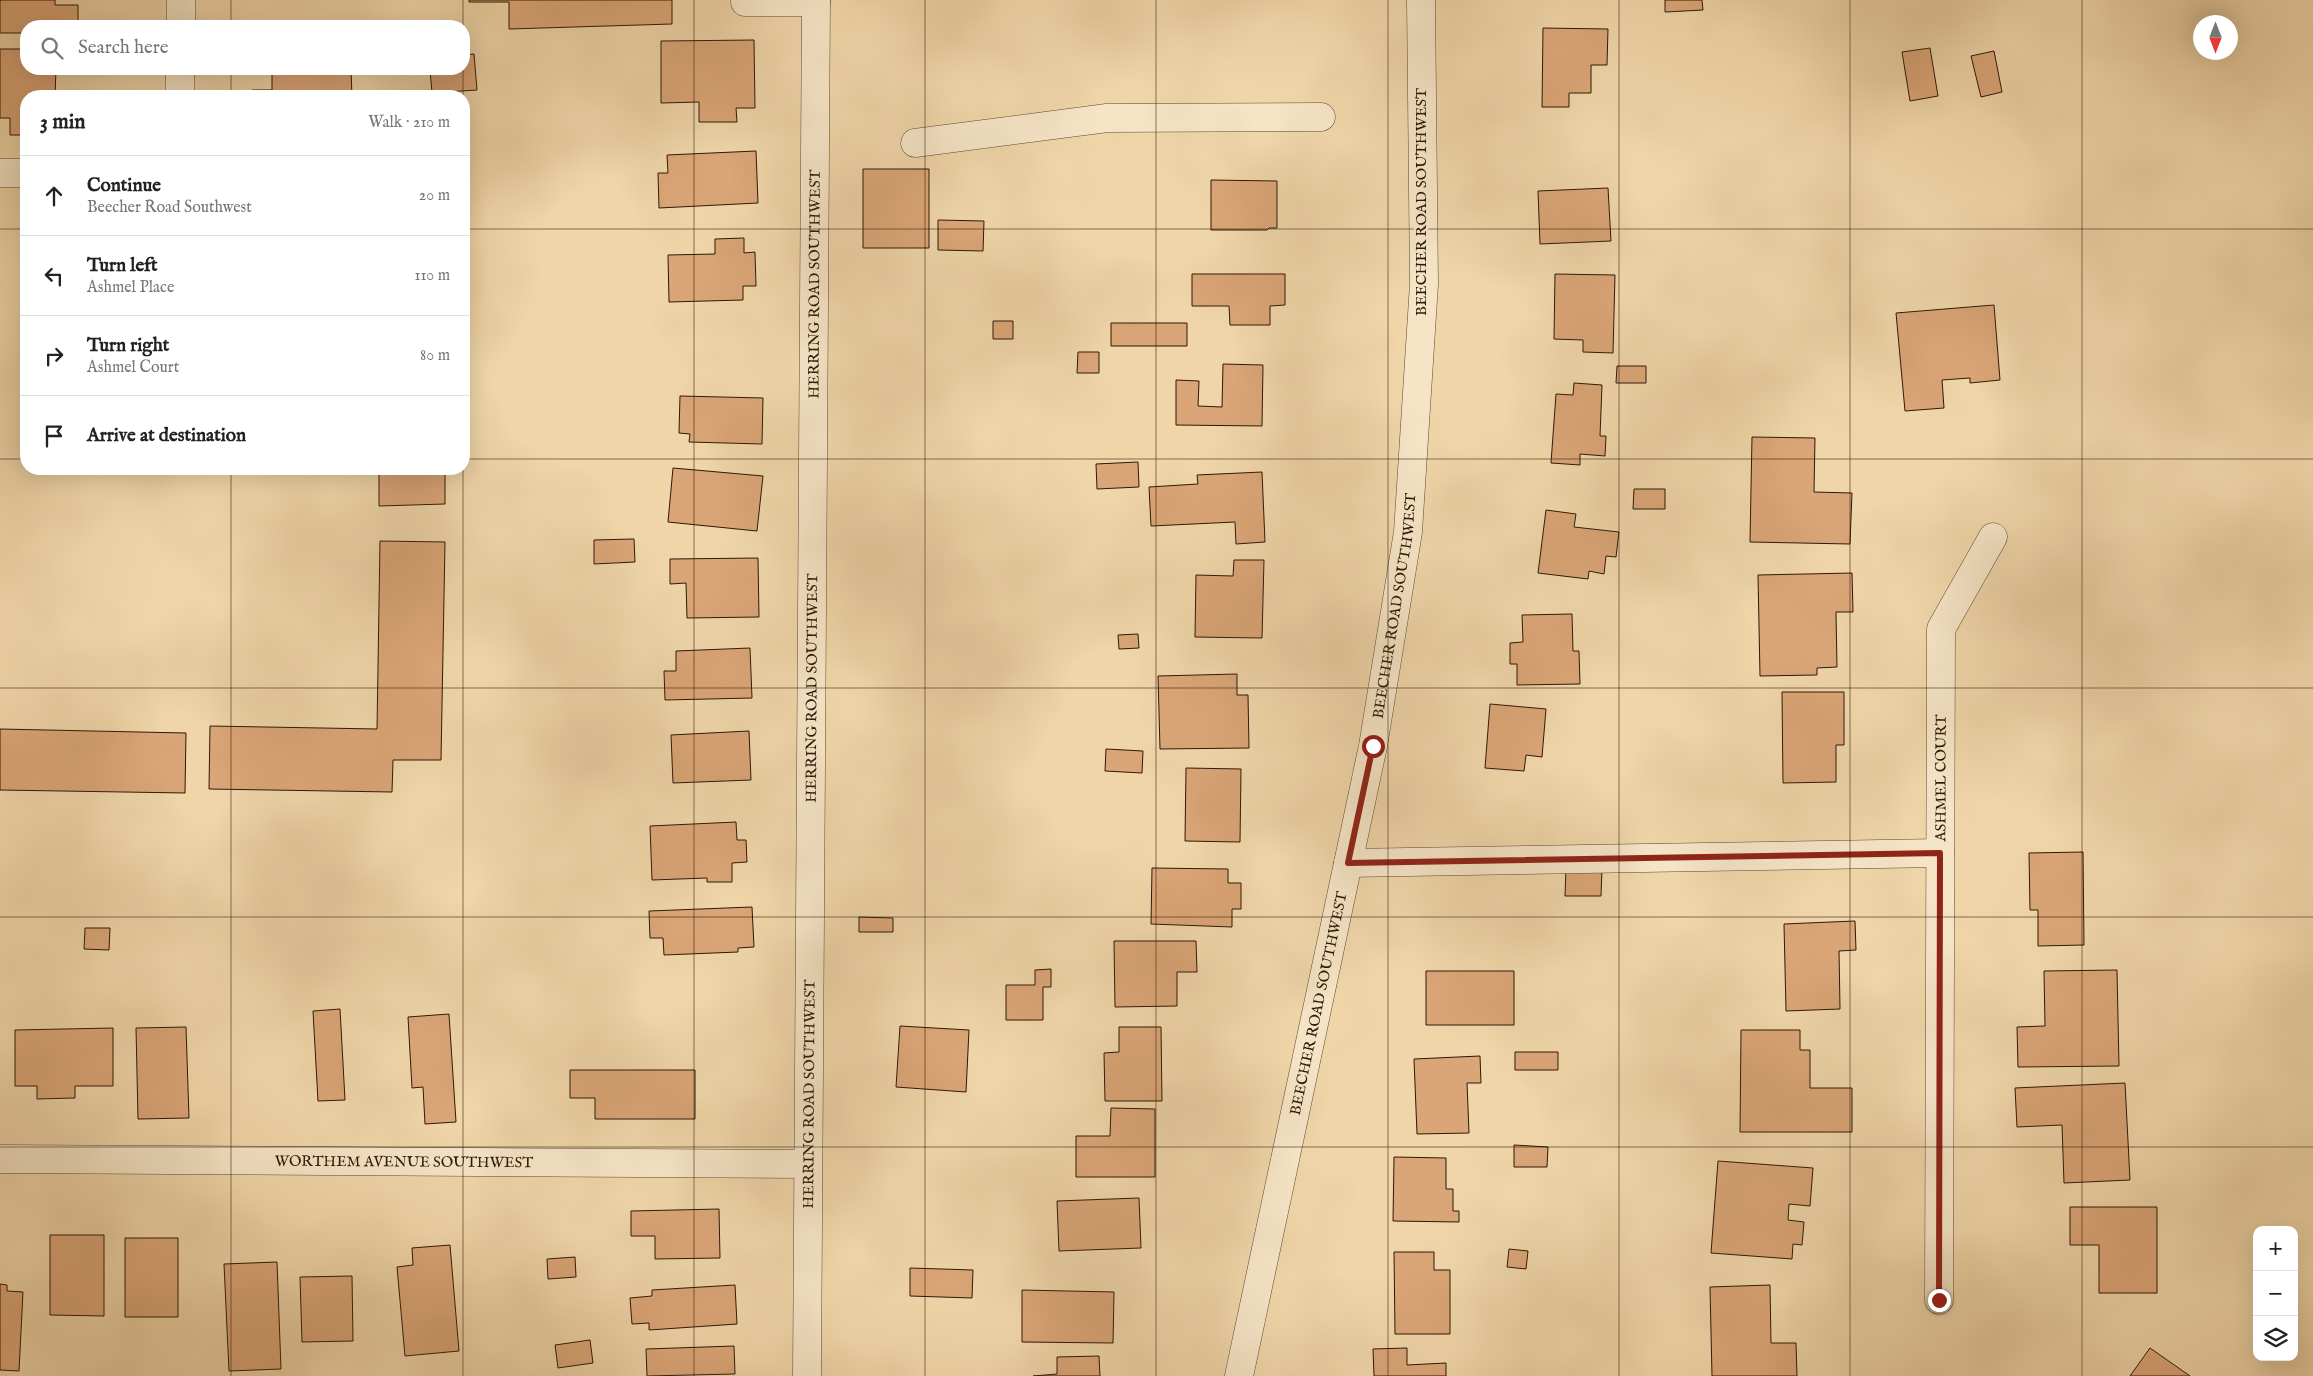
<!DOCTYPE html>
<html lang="en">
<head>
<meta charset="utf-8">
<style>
  :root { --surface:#fff; --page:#f6f6f6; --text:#222; --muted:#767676; --line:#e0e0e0 }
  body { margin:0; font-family:"IM FELL English",serif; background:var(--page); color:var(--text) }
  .controls { position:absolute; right:15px; bottom:15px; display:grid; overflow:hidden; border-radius:10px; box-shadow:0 5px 20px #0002 }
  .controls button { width:45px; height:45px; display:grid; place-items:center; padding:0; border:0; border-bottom:1px solid var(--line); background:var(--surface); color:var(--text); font:25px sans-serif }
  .compass { position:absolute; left:2193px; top:15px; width:45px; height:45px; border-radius:50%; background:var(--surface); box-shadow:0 5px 20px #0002; rotate:180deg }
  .stop { position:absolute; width:15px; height:15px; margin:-11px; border:4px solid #8f2418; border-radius:50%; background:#fff }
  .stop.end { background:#8f2418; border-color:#fff; box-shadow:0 1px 5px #0008 }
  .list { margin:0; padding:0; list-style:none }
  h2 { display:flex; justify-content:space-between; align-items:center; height:65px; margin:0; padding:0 20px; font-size:21px }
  h2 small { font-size:16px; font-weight:400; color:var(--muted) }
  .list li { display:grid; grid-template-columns:32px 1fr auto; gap:15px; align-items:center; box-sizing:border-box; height:80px; padding:0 20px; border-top:1px solid var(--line) }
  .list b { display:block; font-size:19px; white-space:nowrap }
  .list p { margin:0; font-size:16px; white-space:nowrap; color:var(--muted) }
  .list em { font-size:16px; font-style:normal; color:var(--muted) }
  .icon { flex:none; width:28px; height:28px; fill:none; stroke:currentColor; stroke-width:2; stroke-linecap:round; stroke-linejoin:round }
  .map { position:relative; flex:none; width:2313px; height:1376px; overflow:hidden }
  .search { position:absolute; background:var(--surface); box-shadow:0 5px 20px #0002; left:20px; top:20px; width:450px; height:55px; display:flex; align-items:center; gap:12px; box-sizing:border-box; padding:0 18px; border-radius:20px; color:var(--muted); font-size:19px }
  .panel { position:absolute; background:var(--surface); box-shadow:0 5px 20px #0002; left:20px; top:90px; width:450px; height:385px; border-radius:20px }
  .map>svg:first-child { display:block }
</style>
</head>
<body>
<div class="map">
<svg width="2313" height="1376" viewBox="0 0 2313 1376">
  <rect width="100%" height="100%" fill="#efd5a8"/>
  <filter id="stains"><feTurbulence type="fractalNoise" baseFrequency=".004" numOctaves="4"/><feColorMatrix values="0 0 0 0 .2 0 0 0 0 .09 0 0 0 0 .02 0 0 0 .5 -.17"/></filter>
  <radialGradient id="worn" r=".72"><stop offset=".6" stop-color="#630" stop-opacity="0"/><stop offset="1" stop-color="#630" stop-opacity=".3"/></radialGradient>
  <!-- building -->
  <path fill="#daa577" stroke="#2e1809" d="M0,0h55v5h23v21h-52v7h-26z
    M469,0h203v24l-163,5v-27h-40z
    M1665,0h37l1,10 -38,2z
    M1543,28l65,1 -1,36h-16v28h-22v14h-27z
    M754,40l1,68h-19l1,14h-38v-20l-38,1v-62z
    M1930,48l8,48 -28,5 -8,-49z
    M0,49h26v20h30l-1,27h-29v39h-16v-17h-10z
    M1994,51l8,41 -21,5 -10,-41z
    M474,54l3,36 -45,3 -2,-24h34v-14z
    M351,70l1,26h-99l-1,-6h20v-17z
    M756,151l2,52 -99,5 -1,-35h10l-1,-18z
    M863,169h66v79h-66z
    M1211,180l66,1v47h-8l-2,2h-56z
    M1608,188l3,53 -71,3 -2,-53z
    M938,220l46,1 -1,30 -45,-1z
    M744,238v15l11,-1 1,34h-13v14l-74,2 -1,-47 47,-1v-15z
    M1192,274h93v31l-15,1v19h-40l-1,-19h-37z
    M1555,274l60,1 -2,78 -30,-1v-12l-29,-1z
    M1994,305l6,75 -30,3v-5l-28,2 2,28 -39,3 -9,-98z
    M993,321h20v18h-20z
    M1111,323h76v23h-76z
    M1078,352h21v21h-22z
    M1223,364l40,1 -1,61 -86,-1v-45l23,1 -1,25 24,1z
    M1617,366h29v17h-30z
    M1574,383l28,2 -2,51h6l-1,20 -25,-2v11l-29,-2 5,-69 17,1z
    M680,396l83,2 -1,46 -73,-2 1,-8 -11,-1z
    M1752,437l63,1 -1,54 38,1 -2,51 -100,-2z
    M1138,462l1,25 -42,2 -1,-25z
    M673,468l90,8 -6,55 -89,-9z
    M379,469h66v35l-66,2z
    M1262,472l3,70 -29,2 -1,-22 -84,4 -2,-39 49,-3 -1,-9z
    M1634,489h31v20h-32z
    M1546,510l30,4 -2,13 45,5 -3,25 -10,-1 -2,18 -15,-3 -1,8 -50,-6z
    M634,539l1,23 -41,2v-24z
    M380,541l65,1 -4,218h-48l-1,32 -183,-3 1,-63 167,3z
    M758,558l1,59 -72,1 -1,-35 -16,1v-25z
    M1234,560h30l-2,78 -67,-1 1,-62 37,1z
    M1852,573l1,39h-17l1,55 -20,1v7l-57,1 -2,-101z
    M1572,614l1,37h6l1,33 -63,1v-21h-7v-21l13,-1 -1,-27z
    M1138,634l1,14 -20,1 -1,-14z
    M750,648l2,50 -87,2 -1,-29h12v-20z
    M1237,674v21h11l1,53 -89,1 -2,-73z
    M1782,692h62v53h-8v37l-53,1z
    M1490,704l56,5 -4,48 -16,-2 -2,16 -39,-3z
    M0,729l186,4 -1,60 -185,-3z
    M749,731l2,49 -78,3 -2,-48z
    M1106,749l37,2 -1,22 -37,-2z
    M1186,768l55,1 -1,73 -55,-1z
    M736,822l1,18h9l1,22 -15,1v19h-25v-4l-55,2 -2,-54z
    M2083,852l1,93 -46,1v-36h-8l-1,-57z
    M1152,868l76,1v14h13v26h-9v18l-81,-3z
    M1566,868h36l-1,28h-36z
    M752,907l2,40 -16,1v4l-74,3 -1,-17h-13l-1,-27z
    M859,917l34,1v14h-34z
    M1855,921l1,29 -17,1 1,58 -54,2 -2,-87z
    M85,928h25l-1,22 -25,-1z
    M1114,941h82l1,31h-20v34l-62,1z
    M1051,969v18h-8v33h-37v-35h29v-15z
    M2117,970l2,96 -101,1 -1,-40 28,-1 -1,-55z
    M1426,971h88v54h-88z
    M340,1009l5,91 -27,1 -5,-90z
    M449,1014l7,108 -31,2 -2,-37 -11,1 -4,-71z
    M900,1026l69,4 -3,62 -70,-5z
    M186,1027l3,91 -51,1 -2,-91z
    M1119,1027h42l1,74h-57l-1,-48 15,-1z
    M113,1028v58h-38v12l-38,1v-13h-22v-56z
    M1741,1030h59v20h10v38h42v44h-112z
    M1515,1052h43v18h-43z
    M1480,1056l1,27h-14l2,50 -52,1 -3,-75z
    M570,1070h125v49h-100v-21h-25z
    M2125,1083l5,97 -66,3 -2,-58 -45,2 -2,-39z
    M1111,1108l44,1v68h-79v-41h34z
    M1514,1145l34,2 -1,20h-33z
    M1394,1157l52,1v31h7v22h6v11l-66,-1z
    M1718,1161l95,7 -3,38 -21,-2 -1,16 16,2 -2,23 -9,-1 -1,15 -81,-6z
    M1139,1198l2,50 -82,3 -2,-50z
    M2070,1207h87v86h-58v-48h-29z
    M719,1209l1,49 -65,1v-23h-24v-25z
    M50,1235h54v81l-54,-1z
    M125,1238h53v79h-53z
    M450,1245l9,106 -54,5 -8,-89 16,-2 -1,-17z
    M1509,1249l19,2 -2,18 -19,-2z
    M1394,1252h40v18h16v64h-55z
    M575,1257l1,20 -28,2 -1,-20z
    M277,1262l4,107 -52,2 -5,-107z
    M910,1268l63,2 -1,28 -62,-2z
    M352,1276l1,65 -51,1 -2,-65z
    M0,1284l7,1v6l16,1 -4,79 -19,-1z
    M735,1285l2,39 -88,6v-7l-17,1 -2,-26 22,-2v-6z
    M1770,1285l1,58h25l1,33h-85l-2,-89z
    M1022,1290l92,2 -1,51 -91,-1z
    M590,1340l3,23 -35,5 -3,-23z
    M734,1346l1,28 -88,2 -1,-27z
    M1407,1348v17l39,-2v13h-72l-1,-27z
    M2150,1348l40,28h-60z
    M1099,1356l1,20h-67l24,-2v-17z"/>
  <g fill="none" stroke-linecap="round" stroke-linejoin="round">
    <defs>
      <g id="minor">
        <path d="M745,2h71"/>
        <path d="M181,26v-26"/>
        <path d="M180,96v-27"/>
        <path d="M915,143l192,-25 214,-1"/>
        <path d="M0,173h26"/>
        <path d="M1348,863l592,-10"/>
        <path id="s1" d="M0,1159l808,5"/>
        <path id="s2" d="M1939,1300l2,-671 52,-92"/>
        <path id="s3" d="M807,1376l9,-1376"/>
        <path id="s4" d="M1239,1376l134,-630 35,-214 16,-248 -3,-284"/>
      </g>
    </defs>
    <!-- minor casing -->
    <use href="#minor" stroke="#5e4731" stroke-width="29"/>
    <!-- minor -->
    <use href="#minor" stroke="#f5e4c6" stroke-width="28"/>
  </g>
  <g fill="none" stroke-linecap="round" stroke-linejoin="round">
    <!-- route -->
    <path stroke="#8f2418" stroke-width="6" d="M1373,746l-25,117 592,-10 -1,447"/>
  </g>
  <!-- grid -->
  <path fill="none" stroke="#2e1809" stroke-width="1" stroke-opacity="0.55" d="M231,0v26M463,0v26M694,0v1376M925,0v1376M1156,0v1376M1388,0v1376M1619,0v1376M1850,0v1376M2082,0v1376M231,69v27M463,69v27M0,229h26M464,229h1849M0,459h26M464,459h1849M231,469v907M463,469v907M0,688h2313M0,917h2313M0,1147h2313"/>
  <g text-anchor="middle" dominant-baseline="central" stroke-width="5" stroke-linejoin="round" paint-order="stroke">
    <!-- street labels -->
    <g font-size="15" fill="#2e1809" stroke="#f5e4c6">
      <text transform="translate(1421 202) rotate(-90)">BEECHER ROAD SOUTHWEST</text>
      <text stroke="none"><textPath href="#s3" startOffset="1092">HERRING ROAD SOUTHWEST</textPath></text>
      <text stroke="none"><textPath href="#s4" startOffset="786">BEECHER ROAD SOUTHWEST</textPath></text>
      <text stroke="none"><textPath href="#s3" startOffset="688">HERRING ROAD SOUTHWEST</textPath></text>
      <text stroke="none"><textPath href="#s2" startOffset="522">ASHMEL COURT</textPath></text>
      <text stroke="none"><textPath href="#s4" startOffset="381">BEECHER ROAD SOUTHWEST</textPath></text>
      <text stroke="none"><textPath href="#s3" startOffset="282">HERRING ROAD SOUTHWEST</textPath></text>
      <text stroke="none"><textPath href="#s1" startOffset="404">WORTHEM AVENUE SOUTHWEST</textPath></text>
    </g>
  </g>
  <rect width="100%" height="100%" filter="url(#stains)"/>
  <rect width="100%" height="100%" fill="url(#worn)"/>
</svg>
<div class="controls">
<button>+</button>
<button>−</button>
<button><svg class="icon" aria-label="layers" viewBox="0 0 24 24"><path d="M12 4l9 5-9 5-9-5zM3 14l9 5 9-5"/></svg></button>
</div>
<svg class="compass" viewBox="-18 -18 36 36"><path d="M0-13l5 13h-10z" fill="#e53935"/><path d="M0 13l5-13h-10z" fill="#767676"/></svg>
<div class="stop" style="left:1373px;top:746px"></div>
<div class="stop end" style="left:1939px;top:1300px"></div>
<div class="search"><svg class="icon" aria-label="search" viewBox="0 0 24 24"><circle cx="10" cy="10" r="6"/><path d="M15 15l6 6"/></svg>Search here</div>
<section class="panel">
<h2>3 min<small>Walk · 210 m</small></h2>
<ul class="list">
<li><svg class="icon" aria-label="ahead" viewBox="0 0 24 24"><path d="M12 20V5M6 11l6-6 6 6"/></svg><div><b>Continue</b><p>Beecher Road Southwest</p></div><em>20 m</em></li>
<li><svg class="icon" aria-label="left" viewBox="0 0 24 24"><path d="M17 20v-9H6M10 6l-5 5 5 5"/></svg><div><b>Turn left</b><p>Ashmel Place</p></div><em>110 m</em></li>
<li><svg class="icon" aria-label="right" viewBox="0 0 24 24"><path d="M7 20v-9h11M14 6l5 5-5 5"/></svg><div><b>Turn right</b><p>Ashmel Court</p></div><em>80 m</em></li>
<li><svg class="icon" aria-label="arrive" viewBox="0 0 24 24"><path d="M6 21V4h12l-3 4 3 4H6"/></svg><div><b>Arrive at destination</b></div></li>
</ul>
</section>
</div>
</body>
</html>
